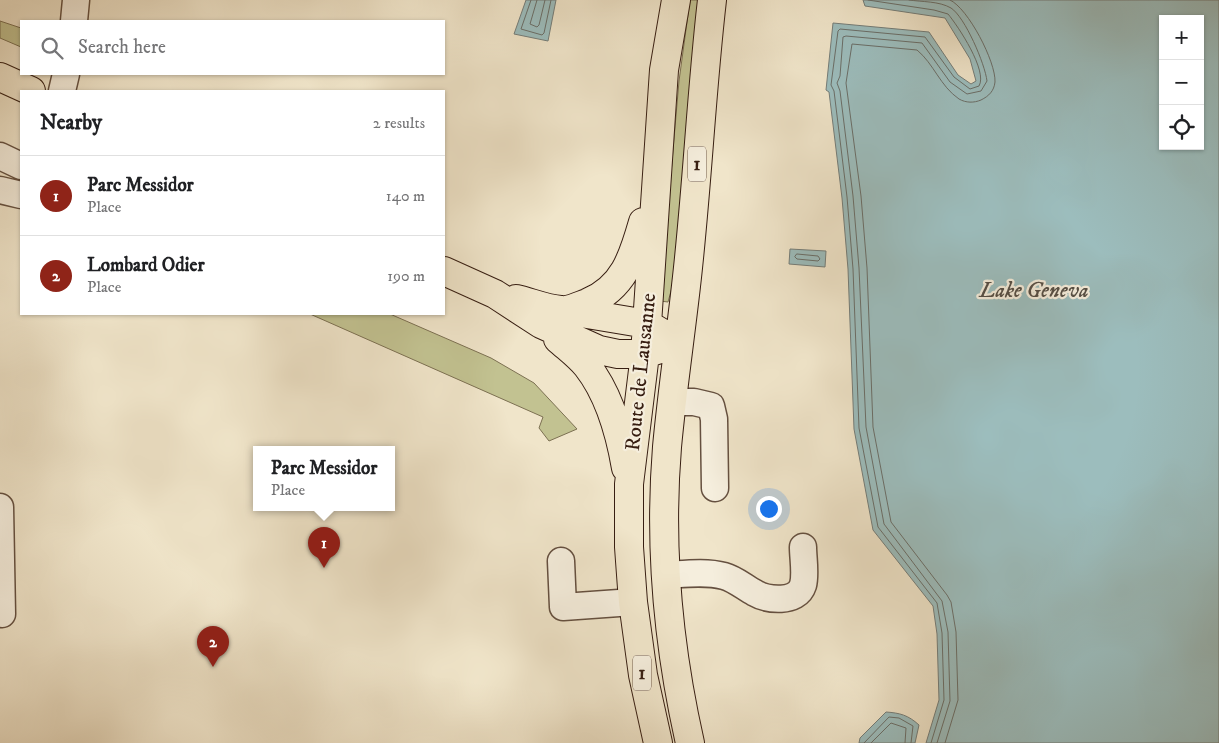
<!DOCTYPE html>
<html lang="en">
<head>
<meta charset="utf-8">
<style>
  :root { --surface:#fff; --page:#f2f2f2; --text:#202124; --muted:#757577; --line:#e0e0e0; --accent:#8f2418 }
  body { margin:0; font-family:"IM FELL DW Pica",serif; background:var(--page); color:var(--text) }
  .controls { position:absolute; right:15px; top:15px; display:grid; overflow:hidden; border-radius:0px; box-shadow:0 1px 4px #0004 }
  .controls button { width:45px; height:45px; display:grid; place-items:center; padding:0; border:0; border-bottom:1px solid var(--line); background:var(--surface); color:var(--text); font:25px sans-serif }
  .you { position:absolute; left:768px; top:508px; width:18px; height:18px; margin:-12px; border:4px solid #fff; border-radius:50%; background:#1a73e8; box-shadow:0 0 0 8px #1a73e833 }
  .badge { display:grid; place-items:center; width:32px; height:32px; border-radius:50%; background:var(--accent); color:#fff; font-size:16px; font-weight:700 }
  .pin { position:absolute; translate:-50% -41px; filter:drop-shadow(0 1px 2px #0008) }
  .pin::after { content:''; position:absolute; top:26px; width:18px; height:15px; background:inherit; clip-path:polygon(0 0,100% 0,50% 100%) }
  .popup { position:absolute; left:253px; top:446px; width:142px; height:65px; box-sizing:border-box; display:grid; place-content:center; border-radius:0px; background:var(--surface); filter:drop-shadow(0 1px 4px #0005); font-size:16px; white-space:nowrap; color:var(--muted) }
  .popup b { font-size:19px; color:var(--text) }
  .popup::after { content:''; position:absolute; left:50%; top:100%; margin-left:-10px; border:10px solid transparent; border-top-color:var(--surface) }
  .list { margin:0; padding:0; list-style:none }
  h2 { display:flex; justify-content:space-between; align-items:center; height:65px; margin:0; padding:0 20px; font-size:21px }
  h2 small { font-size:16px; font-weight:400; color:var(--muted) }
  .list li { display:grid; grid-template-columns:32px 1fr auto; gap:15px; align-items:center; box-sizing:border-box; height:80px; padding:0 20px; border-top:1px solid var(--line) }
  .list b { display:block; font-size:19px; white-space:nowrap }
  .list p { margin:0; font-size:16px; white-space:nowrap; color:var(--muted) }
  .list em { font-size:16px; font-style:normal; color:var(--muted) }
  .icon { flex:none; width:28px; height:28px; fill:none; stroke:currentColor; stroke-width:2; stroke-linecap:round; stroke-linejoin:round }
  .map { position:relative; flex:none; width:1219px; height:743px; overflow:hidden }
  .search { position:absolute; background:var(--surface); box-shadow:0 1px 4px #0004; left:20px; top:20px; width:425px; height:55px; display:flex; align-items:center; gap:12px; box-sizing:border-box; padding:0 18px; border-radius:0px; color:var(--muted); font-size:19px }
  .panel { position:absolute; background:var(--surface); box-shadow:0 1px 4px #0004; left:20px; top:90px; width:425px; height:225px; border-radius:0px }
  .map>svg:first-child { display:block }
</style>
</head>
<body>
<div class="map">
<svg width="1219" height="743" viewBox="0 0 1219 743">
  <rect width="100%" height="100%" fill="#f0e5ca"/>
  <filter id="stains"><feTurbulence type="fractalNoise" baseFrequency=".004" numOctaves="4"/><feColorMatrix values="0 0 0 0 .2 0 0 0 0 .09 0 0 0 0 .02 0 0 0 .5 -.17"/></filter>
  <radialGradient id="worn" r=".72"><stop offset=".6" stop-color="#630" stop-opacity="0"/><stop offset="1" stop-color="#630" stop-opacity=".3"/></radialGradient>
  <!-- green -->
  <path fill="#c2c291" stroke="#7c7052" d="M690,0h8l-24,280 -6,22 -8,-1 19,-220z
    M0,21l21,7v19l-21,-9z
    M310,314h80l101,44 43,25 43,46 -28,12 -10,-13 4,-11z"/>
  <!-- water -->
  <path fill="#9cbdbd" stroke="#747d79" fill-rule="evenodd" d="M526,0h30l-8,41 -34,-7z
    M863,0h356v743h-293l13,-43 -2,-66 -4,-28 -60,-76 -19,-101 -6,-160 -6,-71 -13,-106 -3,-2 7,-67 96,9 29,43 13,9 5,-3 -6,-22 -25,-41 -80,-12zM1163,19h37v127h-37z
    M790,249l36,2 -1,16 -36,-3z
    M886,712c14,1 22,3 33,13l-4,18h-56l1,-5z"/>
  <g fill="none" stroke-linecap="round" stroke-linejoin="round">
    <!-- shore -->
    <path stroke="#6a6e68" stroke-width="1" d="M531,0l-10,29 21,6 2,-2 7,-33
      M537,0l-7,24 7,3 2,-2 6,-25
      M868,0l66,10 14,4c10,12 40,57 31,72l-9,3 -16,-12 -29,-40 -85,-8 -2,2 -7,54 3,6 13,106 6,72 6,159 19,99 59,76 5,30 2,67 -13,43
      M909,0c13,2 30,1 42,8 14,9 34,56 36,73l-6,10 -14,3 -17,-12 -28,-39 -76,-7 -3,1 -3,39 -3,7 3,8 13,105 6,72 7,159 18,97 58,77 6,31 2,69 -13,42
      M797,254l21,2 2,3 -2,2 -21,-2 -2,-2z
      M864,743l25,-26 10,1 14,8 -2,17
      M871,743l20,-20 15,5 -1,15
      M945,743l13,-43 -2,-68 -5,-30 -4,-7 -56,-73 -18,-95 -6,-159 -6,-72 -15,-113 6,-39 65,6c17,14 23,36 42,49 7,4 15,4 22,1 8,-4 13,-9 14,-18 1,-20 -27,-74 -45,-82"/>
    <defs>
      <path id="minor" d="M74,21l2,-21
        M62,91l4,-17
        M0,156l21,10
        M0,190l21,5
        M672,402h22l17,4 3,13 1,69
        M0,507l2,107
        M561,561l2,46 70,-5
        M666,575c18,-1 40,-4 58,1 11,3 20,11 31,17 12,7 42,11 48,-8 3,-11 0,-27 0,-38"/>
      <path id="major" d="M0,77l31,14
        M444,271l51,23 46,30 58,26 19,4h27l18,-6
        M516,299c14,3 30,10 45,11 8,1 18,-4 26,-7 37,-15 46,-46 56,-81
        M569,311l78,13 15,9
        M558,339c10,9 21,17 29,27 22,28 33,67 39,102
        M658,743l-15,-68 -10,-73 -4,-55v-63l16,-130 19,-284 12,-70
        M690,743c-22,-97 -31,-197 -23,-296 5,-54 13,-108 19,-161 11,-95 15,-191 26,-286"/>
    </defs>
    <!-- minor casing -->
    <use href="#minor" stroke="#655040" stroke-width="29"/>
    <!-- major casing -->
    <use href="#major" stroke="#371e12" stroke-width="30"/>
    <!-- minor -->
    <use href="#minor" stroke="#f5eedd" stroke-width="26"/>
    <!-- major -->
    <use href="#major" stroke="#f0e5ca" stroke-width="28"/>
  </g>
  <g text-anchor="middle" dominant-baseline="central" stroke-width="4.5" stroke-linejoin="round" paint-order="stroke">
    <!-- shield labels -->
    <g fill="#f5eedd" stroke="#705c4f" stroke-width="1">
      <rect x="688" y="146.5" width="18" height="35" rx="4"/>
      <rect x="633" y="655.5" width="18" height="35" rx="4"/>
    </g>
    <g font-size="20" font-weight="bold" fill="#371e12">
      <text x="697" y="164">1</text>
      <text x="642" y="673">1</text>
    </g>
    <!-- street labels -->
    <g font-size="21" fill="#371e12" stroke="#f5eedd">
      <text transform="translate(641 372) rotate(-84)">Route de Lausanne</text>
    </g>
    <!-- water labels -->
    <g font-size="22" font-style="italic" fill="#554e45" stroke="#f5eedd">
      <text x="1034" y="290">Lake Geneva</text>
    </g>
  </g>
  <rect width="100%" height="100%" filter="url(#stains)"/>
  <rect width="100%" height="100%" fill="url(#worn)"/>
</svg>
<div class="controls">
<button>+</button>
<button>−</button>
<button><svg class="icon" aria-label="locate" viewBox="0 0 24 24"><circle cx="12" cy="12" r="6"/><path d="M12 2v4M12 18v4M2 12h4M18 12h4"/></svg></button>
</div>
<div class="you"></div>
<div class="pin badge" style="left:324px;top:568px">1</div>
<div class="popup"><b>Parc Messidor</b>Place</div>
<div class="pin badge" style="left:213px;top:667px">2</div>
<div class="search"><svg class="icon" aria-label="search" viewBox="0 0 24 24"><circle cx="10" cy="10" r="6"/><path d="M15 15l6 6"/></svg>Search here</div>
<section class="panel">
<h2>Nearby<small>2 results</small></h2>
<ul class="list">
<li><span class="badge">1</span><div><b>Parc Messidor</b><p>Place</p></div><em>140 m</em></li>
<li><span class="badge">2</span><div><b>Lombard Odier</b><p>Place</p></div><em>190 m</em></li>
</ul>
</section>
</div>
</body>
</html>
